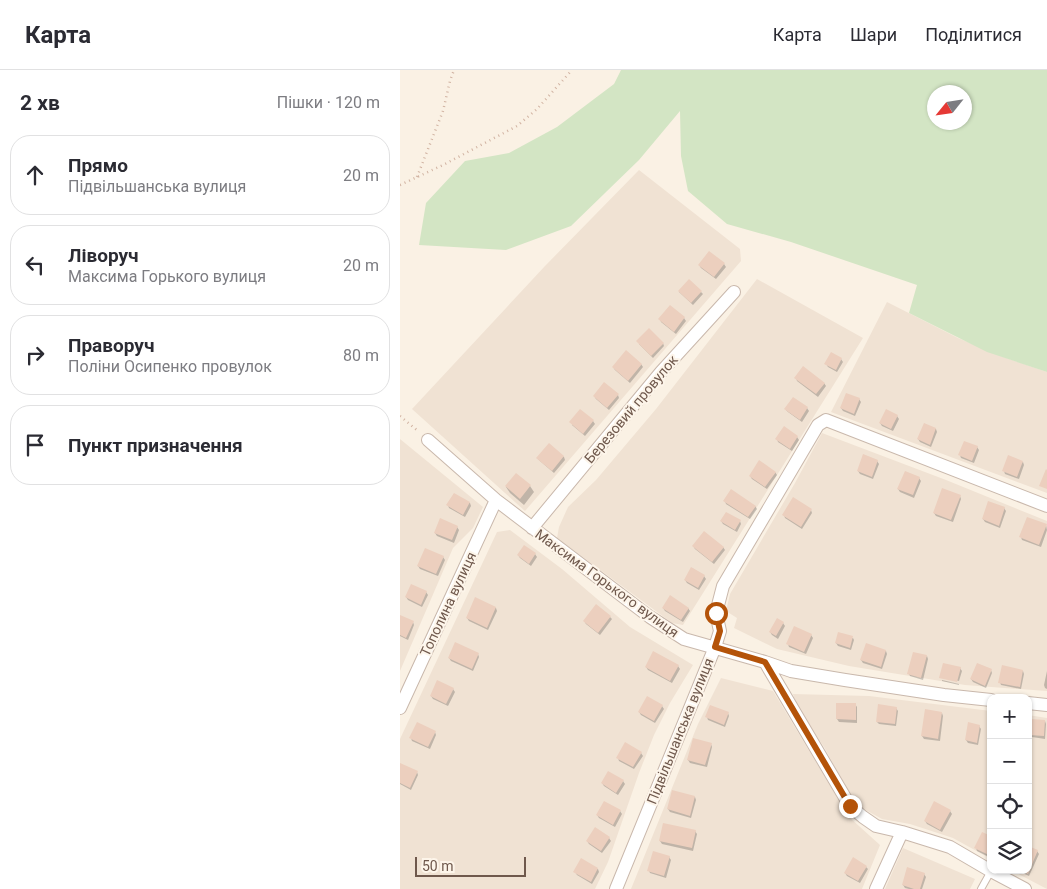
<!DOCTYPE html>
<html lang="uk">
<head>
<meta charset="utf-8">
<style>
  :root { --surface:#fff; --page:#f2f2f3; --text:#2b2b33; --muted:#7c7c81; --line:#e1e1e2 }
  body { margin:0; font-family:Roboto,sans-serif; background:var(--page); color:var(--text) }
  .controls { position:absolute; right:15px; bottom:15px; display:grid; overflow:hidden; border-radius:10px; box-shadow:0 1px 4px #0004 }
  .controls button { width:45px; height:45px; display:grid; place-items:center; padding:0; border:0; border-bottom:1px solid var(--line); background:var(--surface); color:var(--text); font:25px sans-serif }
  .compass { position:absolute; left:527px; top:15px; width:45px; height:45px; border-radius:50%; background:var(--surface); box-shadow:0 1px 4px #0004; rotate:240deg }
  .scale { position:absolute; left:15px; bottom:12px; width:111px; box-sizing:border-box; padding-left:5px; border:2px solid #6f584c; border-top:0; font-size:14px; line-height:18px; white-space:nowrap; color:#6f584c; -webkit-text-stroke:4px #fdf5ea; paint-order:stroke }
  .stop { position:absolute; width:15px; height:15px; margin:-11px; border:4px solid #b45309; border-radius:50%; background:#fff }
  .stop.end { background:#b45309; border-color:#fff; box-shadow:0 1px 5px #0008 }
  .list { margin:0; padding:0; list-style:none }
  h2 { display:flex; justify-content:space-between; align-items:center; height:65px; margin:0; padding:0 20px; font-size:21px }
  h2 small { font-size:16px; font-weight:400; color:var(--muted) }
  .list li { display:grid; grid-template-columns:32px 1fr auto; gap:15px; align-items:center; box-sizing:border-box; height:80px; margin:0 10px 10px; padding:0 10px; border:1px solid var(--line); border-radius:20px }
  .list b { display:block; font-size:19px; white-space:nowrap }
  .list p { margin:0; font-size:16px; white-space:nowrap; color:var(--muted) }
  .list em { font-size:16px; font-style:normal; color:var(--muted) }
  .icon { flex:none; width:28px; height:28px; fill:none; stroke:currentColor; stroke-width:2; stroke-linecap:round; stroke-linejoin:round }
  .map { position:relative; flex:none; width:647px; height:819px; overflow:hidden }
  header { display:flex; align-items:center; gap:30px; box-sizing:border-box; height:70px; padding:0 25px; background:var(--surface); border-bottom:1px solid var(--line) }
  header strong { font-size:24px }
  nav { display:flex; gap:28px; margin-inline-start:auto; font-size:18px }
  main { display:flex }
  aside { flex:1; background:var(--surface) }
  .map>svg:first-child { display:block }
</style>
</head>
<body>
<header>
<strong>Карта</strong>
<nav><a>Карта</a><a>Шари</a><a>Поділитися</a></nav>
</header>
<main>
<aside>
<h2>2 хв<small>Пішки · 120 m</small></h2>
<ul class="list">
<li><svg class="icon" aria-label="ahead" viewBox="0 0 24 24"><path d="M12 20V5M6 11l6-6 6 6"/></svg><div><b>Прямо</b><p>Підвільшанська вулиця</p></div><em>20 m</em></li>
<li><svg class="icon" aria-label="left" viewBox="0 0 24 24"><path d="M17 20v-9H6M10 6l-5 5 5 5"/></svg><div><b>Ліворуч</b><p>Максима Горького вулиця</p></div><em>20 m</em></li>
<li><svg class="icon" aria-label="right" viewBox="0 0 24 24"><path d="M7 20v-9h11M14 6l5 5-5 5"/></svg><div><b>Праворуч</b><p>Поліни Осипенко провулок</p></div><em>80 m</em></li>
<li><svg class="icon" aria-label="arrive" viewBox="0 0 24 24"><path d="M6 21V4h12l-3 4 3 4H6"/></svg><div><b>Пункт призначення</b></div></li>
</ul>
</aside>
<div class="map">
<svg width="647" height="819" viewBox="0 0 647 819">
  <rect width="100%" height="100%" fill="#faf1e4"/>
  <!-- residential -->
  <path fill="#f0e2d3" d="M239,100l101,79 1,12 -216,250 -113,-102 133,-143z
    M357,209l106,59 -180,287 -11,-2 -115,-85 2,-11 9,-20 28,-27 60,-71z
    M487,232l71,36 43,18 46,16v121l-216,-81z
    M422,363l124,47 101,41v170l-82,-6 -116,-19 -72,-17 -43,-21 3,-10 -11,-7 4,-17 65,-111z
    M0,369l83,68 -10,21 -20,20 -53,123z
    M110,460l52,39 68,58 63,38 -23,38 -16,32 -15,38 -31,89 -13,27h-195v-150l97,-207z
    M321,608l52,13 76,126 31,28 -18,44h-231l67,-165z
    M393,624l76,2 122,15v148l-38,-21 -43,-14 -28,-5 -20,-11 -15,-19 -23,-42 -28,-42z
    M628,645l19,3v171l-36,-19h17z
    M503,778l72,31 -5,10h-85z"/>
  <!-- green -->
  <path fill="#d3e5c4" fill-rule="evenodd" d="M221,0h426v302l-60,-20 -78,-39 8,-28 -126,-43 -64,-18 -39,-33 -7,-35 -1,-45 -41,49 -68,66 -65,24 -87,-5 7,-42 39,-42 44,-8 48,-26 57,-43zM564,22v30h-30v-30z"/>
  <!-- shadow -->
  <path fill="#0003" d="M324,194l2,3 -10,12 -15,-11 -2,-3z
    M279,222h22l2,2 -10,11z
    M270,236l14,12 2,3 -10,13 -15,-12 -1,-3z
    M263,273l1,3 -11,12 -14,-14z
    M441,289l2,3 -6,10 -9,-5 -2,-3z
    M241,294l2,3 -13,16 -15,-13 -2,-3z
    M396,308l28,5 2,3 -8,11 -21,-16z
    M218,325l1,3 -10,12 -13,-11 -2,-3z
    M459,329l2,3 -6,14 -12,-5 -2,-3z
    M407,338l2,3 -7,11 -14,-10 -2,-2z
    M180,341l13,10 2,3 -10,12 -13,-11z
    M497,346l2,3 -6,12 -11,-5 -2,-3z
    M524,355l12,4 1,3 -6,15 -11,-5 -2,-3z
    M384,358l13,9 2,3 -7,11 -14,-9 -1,-3z
    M149,375l15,12 1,3 -11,13 -14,-12 -2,-2z
    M577,377l2,3 -5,13 -13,-5 -1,-3z
    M477,391l2,3 -6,15 -13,-5 -2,-3z
    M623,392l1,3 -5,14 -14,-5 -1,-3z
    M375,402l2,3 -10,14 -15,-10 -2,-3z
    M519,408l2,3 -7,17 -14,-6 -2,-3z
    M130,416l4,6 -10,13 -14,-12 -4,-6z
    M54,424l16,9 1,3 -6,11 -16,-9 -1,-3z
    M560,426l1,3 -8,23 -17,-6 -2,-3z
    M325,431l30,5 2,3 -7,10 -24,-15z
    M604,438l2,3 -6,17 -15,-6 -2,-3z
    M411,440l1,3 -10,16 -17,-11 -1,-3z
    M321,451h19l1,3 -4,8 -14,-8z
    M646,455l1,5 -6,17 -19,-7 -1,-3z
    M57,457l2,3 -5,13 -17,-7 -2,-3z
    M293,476l30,1 2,3 -11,14 -19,-15z
    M135,484l2,3 -6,9 -11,-8 -2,-3z
    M43,487l2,3 -7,16 -18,-7 -2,-3z
    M292,498l12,8 2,3 -7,11 -12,-7 -2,-3z
    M26,522l2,3 -6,12 -14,-7 -2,-3z
    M76,529l20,9 1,3 -9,19 -19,-9 -2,-3z
    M263,538h25l2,3 -7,11 -18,-11z
    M0,547l13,5 1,3 -6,15 -8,-4z
    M210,547l2,2 -12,16 -14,-11 -2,-3z
    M383,553l2,3 -7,13 -6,-4 -2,-3z
    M411,565l2,3 -7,16 -17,-7 -1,-3z
    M453,568l1,2 -3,10 -13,-4 -2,-3z
    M486,581l1,3 -5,15 -19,-6 -2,-3z
    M78,584l1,3 -6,14 -22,-10 -2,-3z
    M527,586l1,3 -5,21 -13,-4 -1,-2z
    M544,594l16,4 2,3 -3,10 -18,-4v2v-1z
    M278,596l2,3 -8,14 -24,-13 -2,-3z
    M591,600l1,3 -6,15 -13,-6 -2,-3z
    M623,601l1,3 -3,15 -20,-4 -1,-3z
    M647,601v18l-2,-1 -1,-3z
    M542,610l17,4v1l-17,-4z
    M53,619l2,3 -7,14 -15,-7 -2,-3z
    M437,634h18l2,3v16l-18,-1 -2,-3z
    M262,636l2,3 -9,14 -14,-8 -2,-3z
    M496,638l2,3 -2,15 -17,-2 -2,-2z
    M328,643l1,3 -4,11 -17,-7 -1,-3z
    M542,643l1,3 -3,25 -16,-2 -2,-3z
    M645,651l1,3 -1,15 -13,-2 -2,-2z
    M579,656l2,3 -3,16 -10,-2 -2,-3z
    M35,662l1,3 -6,14 -18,-8 -1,-3z
    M311,674l1,3 -5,20 -17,-4 -2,-3z
    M241,683l2,3 -9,13 -15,-8 -1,-3z
    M0,694l17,8 1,3 -7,15 -11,-6z
    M223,711l2,3 -7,11 -14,-9 -2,-3z
    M295,727l1,3 -5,18 -21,-6 -2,-3z
    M220,741l2,3 -7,13 -16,-9 -2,-3z
    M550,741l2,3 -10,18 -15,-8 -2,-3z
    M295,761l2,3 -4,17 -31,-7 -2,-3z
    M591,767v21l-14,-7 -1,-3z
    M209,768l2,3 -9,12 -13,-9 -2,-3z
    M637,781l2,3 -10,22 -13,-6h12z
    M269,787l2,3 -5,18 -16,-5 -1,-2z
    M466,797l2,2 -8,14 -13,-7 -2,-3z
    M198,799l1,3 -7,12 -15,-9 -2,-3z
    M524,804l2,3 -4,12h-13l-4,-1 -2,-3z"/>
  <!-- building -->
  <path fill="#eccfbe" d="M309,181l16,12 -11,14 -16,-12z
    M289,209l13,12 -11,12 -13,-12z
    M270,235l15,12 -11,15 -16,-13z
    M249,258l15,15 -13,13 -15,-15z
    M226,280l16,14 -14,17 -16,-14z
    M431,282l11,6 -6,12 -12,-6z
    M403,296l22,17 -9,11 -22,-16z
    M204,312l15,12 -12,14 -14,-12z
    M446,323l14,5 -6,16 -14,-6z
    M393,327l15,10 -8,13 -16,-11z
    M180,339l14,11 -11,14 -14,-12z
    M486,339l12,6 -7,14 -12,-6z
    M524,353l12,5 -6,17 -13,-6z
    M384,356l14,10 -8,13 -15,-10z
    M564,371l14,5 -6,15 -14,-6z
    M149,373l15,13 -12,15 -16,-13z
    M463,384l15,6 -6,17 -15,-6z
    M608,385l15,6 -6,16 -15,-6z
    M359,390l17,12 -11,15 -16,-11z
    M646,399l1,1v19l-8,-3z
    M505,401l15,6 -7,18 -16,-6z
    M116,403l15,12 -11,14 -15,-13z
    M542,418l19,7 -10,25 -18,-7z
    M331,419l25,17 -8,11 -25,-16z
    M54,423l16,9 -7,13 -17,-10z
    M393,427l19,12 -11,18 -19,-12z
    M588,431l17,6 -6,19 -17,-7z
    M326,442l15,8 -6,10 -15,-9z
    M627,447l20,7 -8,21 -20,-8z
    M40,448l18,8 -6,14 -18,-7z
    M304,461l20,16 -12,15 -20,-16z
    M124,475l12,8 -7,11 -12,-9z
    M25,478l19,8 -8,18 -19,-8z
    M291,497l14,8 -7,13 -14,-8z
    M11,514l16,7 -6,14 -16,-8z
    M270,525l19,13 -8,12 -19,-12z
    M75,527l21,10 -9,21 -21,-10z
    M196,534l15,12 -13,17 -15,-12z
    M0,545l14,6 -8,17 -6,-3z
    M377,548l7,4 -8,14 -7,-4z
    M394,556l18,8 -8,18 -18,-8z
    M438,562l15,4 -3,12 -15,-5z
    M55,572l24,11 -7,16 -24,-11z
    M466,573l20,7 -5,17 -21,-7z
    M253,581l26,14 -9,16 -25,-14z
    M513,582l14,3 -6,23 -14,-4z
    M543,593l18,4 -4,15 -18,-4z
    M577,593l15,6 -7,17 -15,-7z
    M602,595l21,5 -3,17 -22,-4z
    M37,610l17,8 -8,16 -16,-8z
    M247,626l16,9 -9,16 -16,-9z
    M436,633h20v17l-20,-1z
    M478,634l19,3 -2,17 -19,-2z
    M310,635l19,7 -5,13 -19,-8z
    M525,639l17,3 -4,27 -17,-3z
    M631,649l14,1 -1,16 -15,-1z
    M17,652l19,9 -8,16 -19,-9z
    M568,652l12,3 -3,18 -12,-3z
    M293,668l19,5 -7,22 -18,-5z
    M225,672l17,10 -9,15 -17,-9z
    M0,693l18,8 -8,17 -10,-5z
    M208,701l16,9 -8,13 -15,-10z
    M272,720l23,6 -5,20 -23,-7z
    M204,731l17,9 -8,15 -17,-10z
    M534,731l17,9 -11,20 -16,-9z
    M263,753l33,7 -4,18 -33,-7z
    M195,757l15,10 -9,14 -15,-10z
    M582,762l9,4v20l-17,-8z
    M628,776l10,4 -10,24 -9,-4h9z
    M253,781l17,5 -6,20 -17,-5z
    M453,787l14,9 -9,15 -14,-8z
    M181,788l17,10 -7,14 -18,-10z
    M507,797l18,6 -5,16h-6l-12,-4z"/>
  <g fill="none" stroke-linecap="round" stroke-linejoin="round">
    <defs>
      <path id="service" d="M581,819l10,-18"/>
      <path id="minor" d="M28,370l68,60 154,117 34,22 81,23 26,9 54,9 99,15 47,5
        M132,458l129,-156 73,-80
        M365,592l85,144 13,11 13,9 26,6 48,15 41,24 34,18
        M628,633l19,2
        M0,638l96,-208
        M216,819l99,-242 5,-16 -4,-18 7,-27 95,-161 8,-5 221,86
        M476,819l26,-57"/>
    </defs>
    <!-- service casing -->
    <use href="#service" stroke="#c9b8ac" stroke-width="8"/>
    <!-- minor casing -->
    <use href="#minor" stroke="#c9b8ac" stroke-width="14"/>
    <!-- path -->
    <path stroke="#d1b3a2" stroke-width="2.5" stroke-dasharray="1 4" stroke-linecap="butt" d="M17,107l26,-66 7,-30 4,-11
      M0,115l43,-20 74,-39 20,-17 35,-39
      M0,346l18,15"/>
    <!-- service -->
    <use href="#service" stroke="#fff" stroke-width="6"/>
    <!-- minor -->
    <use href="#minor" stroke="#fff" stroke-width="12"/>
  </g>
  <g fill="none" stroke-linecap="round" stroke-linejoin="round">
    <!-- route -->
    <path stroke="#b45309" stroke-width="6" d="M316,543l4,18 -5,16 50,15 85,144"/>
  </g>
  <g text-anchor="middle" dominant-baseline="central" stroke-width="4" stroke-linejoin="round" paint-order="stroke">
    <!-- street labels -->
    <g font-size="14" fill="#6f584c" stroke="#fdf5ea">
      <text transform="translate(231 339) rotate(-50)">Березовий провулок</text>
      <text transform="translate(207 513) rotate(36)">Максима Горького вулиця</text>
      <text transform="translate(48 534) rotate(-65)">Тополина вулиця</text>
      <text transform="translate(280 661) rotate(-68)">Підвільшанська вулиця</text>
    </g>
  </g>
</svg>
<div class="controls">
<button>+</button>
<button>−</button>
<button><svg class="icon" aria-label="locate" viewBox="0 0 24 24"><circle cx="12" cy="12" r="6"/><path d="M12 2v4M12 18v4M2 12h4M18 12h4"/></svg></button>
<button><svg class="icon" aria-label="layers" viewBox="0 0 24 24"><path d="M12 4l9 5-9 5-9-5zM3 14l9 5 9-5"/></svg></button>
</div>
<svg class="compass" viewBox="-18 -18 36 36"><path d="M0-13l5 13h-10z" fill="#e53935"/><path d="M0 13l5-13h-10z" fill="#7c7c81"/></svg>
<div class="scale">50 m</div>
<div class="stop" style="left:316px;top:543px"></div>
<div class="stop end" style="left:450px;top:736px"></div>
</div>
</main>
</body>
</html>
